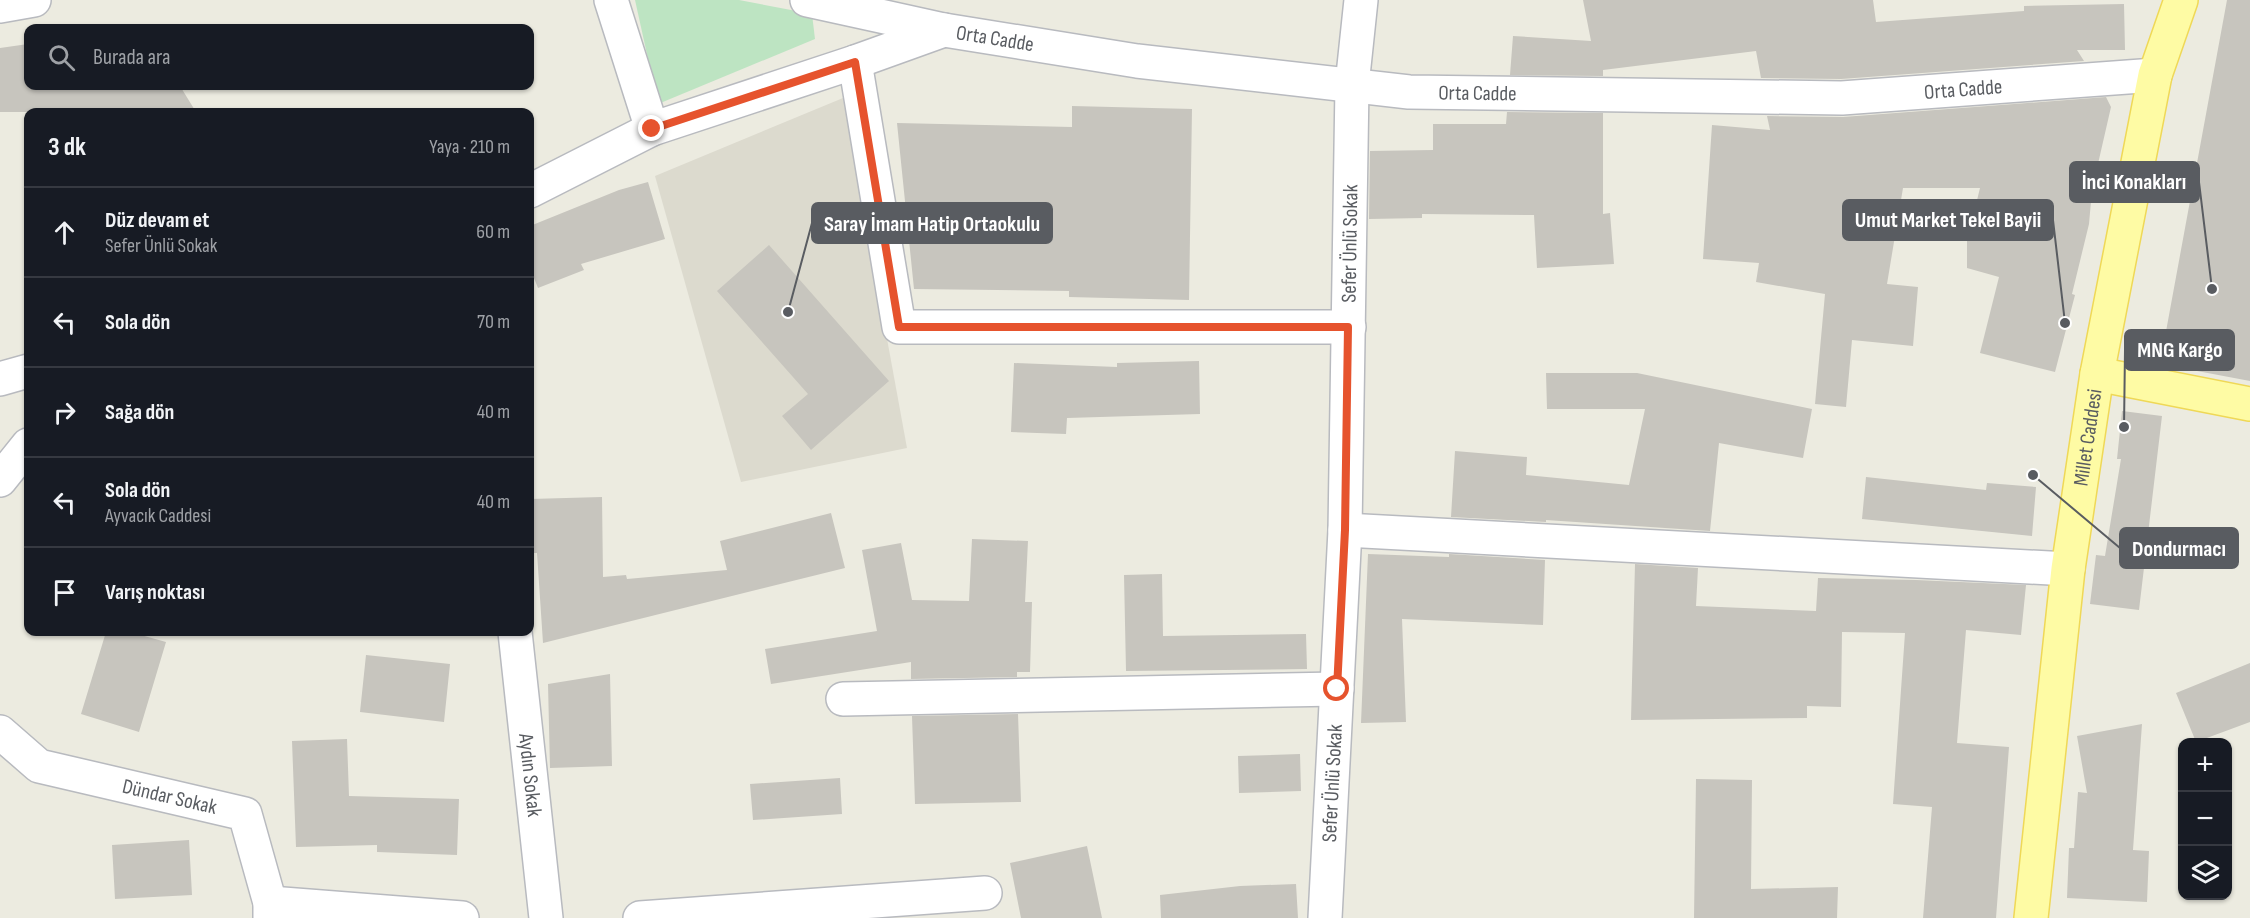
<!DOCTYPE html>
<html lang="tr">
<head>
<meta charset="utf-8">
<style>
  :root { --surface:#171b24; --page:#20242c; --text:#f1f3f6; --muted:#9ea1a6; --line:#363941 }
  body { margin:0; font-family:"Sofia Sans Condensed",sans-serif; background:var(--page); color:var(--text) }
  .controls { position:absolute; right:18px; bottom:18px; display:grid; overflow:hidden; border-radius:12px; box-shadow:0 2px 4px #0004 }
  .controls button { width:54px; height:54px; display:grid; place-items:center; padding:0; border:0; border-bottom:2px solid var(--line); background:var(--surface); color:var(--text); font:30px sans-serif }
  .stop { position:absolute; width:18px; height:18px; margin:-14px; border:4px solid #e6532d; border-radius:50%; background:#fff }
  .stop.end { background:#e6532d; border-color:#fff; box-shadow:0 2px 6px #0008 }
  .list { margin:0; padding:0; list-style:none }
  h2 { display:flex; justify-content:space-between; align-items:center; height:78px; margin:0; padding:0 24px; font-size:26px }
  h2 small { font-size:20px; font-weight:400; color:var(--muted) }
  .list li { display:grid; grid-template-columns:39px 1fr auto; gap:18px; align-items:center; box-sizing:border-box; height:90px; padding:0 24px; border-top:2px solid var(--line) }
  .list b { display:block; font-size:22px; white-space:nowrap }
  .list p { margin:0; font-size:20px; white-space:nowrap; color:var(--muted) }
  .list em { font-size:20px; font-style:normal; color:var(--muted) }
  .icon { flex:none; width:33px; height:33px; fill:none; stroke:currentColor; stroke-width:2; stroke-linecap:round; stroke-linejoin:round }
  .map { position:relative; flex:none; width:2250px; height:918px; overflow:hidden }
  .search { position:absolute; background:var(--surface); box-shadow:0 2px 4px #0004; left:24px; top:24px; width:510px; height:66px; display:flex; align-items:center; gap:15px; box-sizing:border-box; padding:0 21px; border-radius:12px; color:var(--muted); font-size:22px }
  .panel { position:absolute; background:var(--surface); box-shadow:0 2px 4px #0004; left:24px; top:108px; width:510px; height:528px; border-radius:12px }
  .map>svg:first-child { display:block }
</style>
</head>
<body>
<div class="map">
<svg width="2250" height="918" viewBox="0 0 2250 918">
  <rect width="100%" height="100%" fill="#ecebe0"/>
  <!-- education -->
  <path fill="#dcdace" d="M843,98l64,350 -166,34 -86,-306z"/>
  <!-- green -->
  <path fill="#bde4c2" d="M635,0h104l73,14 3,25 -157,65z"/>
  <!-- building -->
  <path fill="#c7c5be" d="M1583,0h290l3,22 148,-11v-5l100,-2 1,46h-48l7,11 -243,18 -80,-1 -5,-27 -153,19v6l-93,-1 3,-39 78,5z
    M2227,0h23v381l-90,-17z
    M28,44v42h152l16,26h-196v-64z
    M2106,97l5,10 -19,83 -3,34 -17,70 3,1 -20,77 -75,-19 19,-76 -32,-9v-27l13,-53h-77l-16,96 31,3 -5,59 -61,-6 -6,67 -31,-3 10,-110 -69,-12 3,-19 -56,-4 9,-134 58,5 -3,-14 76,1z
    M1072,106l120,3 -3,191 -120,-3v-6l-155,-2 -17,-166 175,4z
    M1507,112l96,1v101l7,-1 4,51 -77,4 -3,-53 -112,-1v4l-53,1 1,-68 63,-1v-26h73z
    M648,182l17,57 -84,25 3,6 -46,18 -8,-20v-42l89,-36z
    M769,245l120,136 -78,69 -29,-34 26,-22 -91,-103z
    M1199,361l1,53 -133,4 -1,16 -55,-2 3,-69 103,4v-4z
    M1546,373h91l175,36 -9,49 -84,-15 -9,88 -164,-11v2l-95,-5 4,-66 72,6 -1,18 103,10 16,-76h-98z
    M2122,411l40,5 -23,194 -49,-6 6,-49 9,1 16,-97h-4z
    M1866,477l120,13 1,-7 49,4 -4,49 -170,-17z
    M602,497l1,80 23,-2 1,4 100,-9 -7,-29 111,-28 14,55 -302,75 -6,-90h-7v-54z
    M972,539l56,2 -3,61h7l-2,70h-13v5l-106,2v-17l-140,22 -6,-35 112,-18 -15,-81 39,-7 11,57 57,1z
    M1368,554l81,3v-3l96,6 -2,65 -141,-6 4,103 -45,1z
    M1635,564l63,4 -2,38 120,5 2,-33 98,2 110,5 -5,50 -55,-5 -9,113 52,4 -13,171h-73l9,-111 -39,-3 12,-171 -63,-1 -1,75 -34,-1v12l-176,2z
    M1162,574l1,62 143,-2 1,35 -181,2 -2,-96z
    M106,632h24l36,10 -27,90 -58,-18z
    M366,655l84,9 -6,58 -84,-10z
    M2250,663v59l-54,20 -20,-49z
    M610,674l2,92 -62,2 -2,-84z
    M1018,714l3,88 -106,2 -3,-88z
    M2142,724l-9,126 16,1 -2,51 -80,-4 2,-50h5l4,-56 9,1 -10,-57z
    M347,739l2,57 110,3 -2,56 -80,-3v-7l-81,2 -4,-106z
    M1300,754l1,37 -62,2 -1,-37z
    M840,778l2,36 -89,6 -3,-36z
    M1696,779l56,1 -1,109 87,-2 -1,31h-143z
    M189,840l3,55 -77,4 -3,-54z
    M1087,846l15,72h-81l-11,-55z
    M1296,884l2,34h-137l-1,-23 80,-9z"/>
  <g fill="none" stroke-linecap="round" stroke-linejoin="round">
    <defs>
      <g id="minor">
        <path d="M611,0l41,129"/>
        <path d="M855,62l44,265h450"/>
        <path d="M1345,530l723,39"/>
        <path id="s1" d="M515,632l31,286"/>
        <path d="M843,699l494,-10"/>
        <path id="s2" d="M0,732l39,34 206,48 25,89v15"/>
        <path d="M270,903l192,15"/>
        <path d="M640,918l345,-25"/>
        <path id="s3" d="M1325,918l20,-388 7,-445 9,-85"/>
      </g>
      <g id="tertiary">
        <path id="s4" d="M807,0l137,30 193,31 272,31 433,6 313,-23"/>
        <path d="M0,6l34,-6"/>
        <path d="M530,191l122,-62 203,-67 89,-32"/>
        <path d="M0,379l28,-8"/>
        <path d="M0,480l28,-35"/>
      </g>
      <g id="primary">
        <path d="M2097,374l153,30"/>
        <path id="s5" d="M2031,918l37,-349 29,-195 58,-299 26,-75"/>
      </g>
    </defs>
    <!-- minor casing -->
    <use href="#minor" stroke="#b8babf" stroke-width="36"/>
    <!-- tertiary casing -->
    <use href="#tertiary" stroke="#b8babf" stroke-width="36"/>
    <!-- primary casing -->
    <use href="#primary" stroke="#efd857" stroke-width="36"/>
    <!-- minor -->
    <use href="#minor" stroke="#fff" stroke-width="33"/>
    <!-- tertiary -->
    <use href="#tertiary" stroke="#fff" stroke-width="33"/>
    <!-- primary -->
    <use href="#primary" stroke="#fefba4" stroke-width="33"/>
  </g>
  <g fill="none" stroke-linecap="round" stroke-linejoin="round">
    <!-- route -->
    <path stroke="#e6532d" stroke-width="8" d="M652,129l203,-67 44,265h449l-3,203 -8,159"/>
  </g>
  <g text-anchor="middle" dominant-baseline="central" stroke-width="6" stroke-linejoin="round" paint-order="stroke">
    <!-- street labels -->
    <g font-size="21" fill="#595c61" stroke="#fff">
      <text stroke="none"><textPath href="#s4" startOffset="192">Orta Cadde</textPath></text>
      <text stroke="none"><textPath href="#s4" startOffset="1164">Orta Cadde</textPath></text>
      <text stroke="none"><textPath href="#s4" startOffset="678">Orta Cadde</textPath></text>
      <text stroke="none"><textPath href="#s3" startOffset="675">Sefer Ünlü Sokak</textPath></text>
      <text stroke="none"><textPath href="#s5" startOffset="484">Millet Caddesi</textPath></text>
      <text stroke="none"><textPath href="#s1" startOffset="144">Aydın Sokak</textPath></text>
      <text stroke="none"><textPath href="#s3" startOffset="135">Sefer Ünlü Sokak</textPath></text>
      <text stroke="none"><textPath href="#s2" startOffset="186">Dündar Sokak</textPath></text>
    </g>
  </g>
  <!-- callouts -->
  <path fill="none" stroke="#595c61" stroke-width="2" d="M2212 289L2199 182M2065 323L2053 220M788 312L812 223M2124 427L2125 350M2033 475L2120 548"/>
  <g fill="#595c61" stroke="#fff" stroke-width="2">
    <circle cx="2212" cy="289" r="6"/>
    <circle cx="2065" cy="323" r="6"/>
    <circle cx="788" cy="312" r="6"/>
    <circle cx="2124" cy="427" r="6"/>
    <circle cx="2033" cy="475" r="6"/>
  </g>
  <g fill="#595c61" stroke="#595c61" stroke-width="2">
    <rect x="2070" y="162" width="129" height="40" rx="6"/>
    <rect x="1843" y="200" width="210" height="40" rx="6"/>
    <rect x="812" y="203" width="240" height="40" rx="6"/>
    <rect x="2125" y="330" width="109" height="40" rx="6"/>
    <rect x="2120" y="528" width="118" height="40" rx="6"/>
  </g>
  <g font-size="22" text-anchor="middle" font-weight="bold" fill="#fff">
    <text x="2134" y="189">İnci Konakları</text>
    <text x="1948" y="227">Umut Market Tekel Bayii</text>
    <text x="932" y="231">Saray İmam Hatip Ortaokulu</text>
    <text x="2180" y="357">MNG Kargo</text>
    <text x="2179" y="556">Dondurmacı</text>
  </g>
</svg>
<div class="controls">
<button>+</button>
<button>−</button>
<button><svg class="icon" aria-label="layers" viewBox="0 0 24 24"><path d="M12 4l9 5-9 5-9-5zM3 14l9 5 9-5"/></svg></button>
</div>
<div class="stop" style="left:1337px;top:689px"></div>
<div class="stop end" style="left:652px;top:129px"></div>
<div class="search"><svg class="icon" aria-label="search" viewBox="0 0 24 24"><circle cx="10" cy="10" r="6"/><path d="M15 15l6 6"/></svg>Burada ara</div>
<section class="panel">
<h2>3 dk<small>Yaya · 210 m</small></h2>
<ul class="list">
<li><svg class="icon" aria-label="ahead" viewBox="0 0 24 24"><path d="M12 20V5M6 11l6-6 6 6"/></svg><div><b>Düz devam et</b><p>Sefer Ünlü Sokak</p></div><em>60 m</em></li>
<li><svg class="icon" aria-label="left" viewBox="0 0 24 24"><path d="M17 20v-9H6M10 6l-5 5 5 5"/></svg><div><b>Sola dön</b></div><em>70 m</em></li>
<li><svg class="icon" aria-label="right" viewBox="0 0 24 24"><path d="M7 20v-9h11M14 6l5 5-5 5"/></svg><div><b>Sağa dön</b></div><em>40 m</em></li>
<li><svg class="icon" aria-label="left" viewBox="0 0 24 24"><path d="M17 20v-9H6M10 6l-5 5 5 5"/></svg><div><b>Sola dön</b><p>Ayvacık Caddesi</p></div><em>40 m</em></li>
<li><svg class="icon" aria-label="arrive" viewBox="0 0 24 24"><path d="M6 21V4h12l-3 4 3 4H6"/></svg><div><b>Varış noktası</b></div></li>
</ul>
</section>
</div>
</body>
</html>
